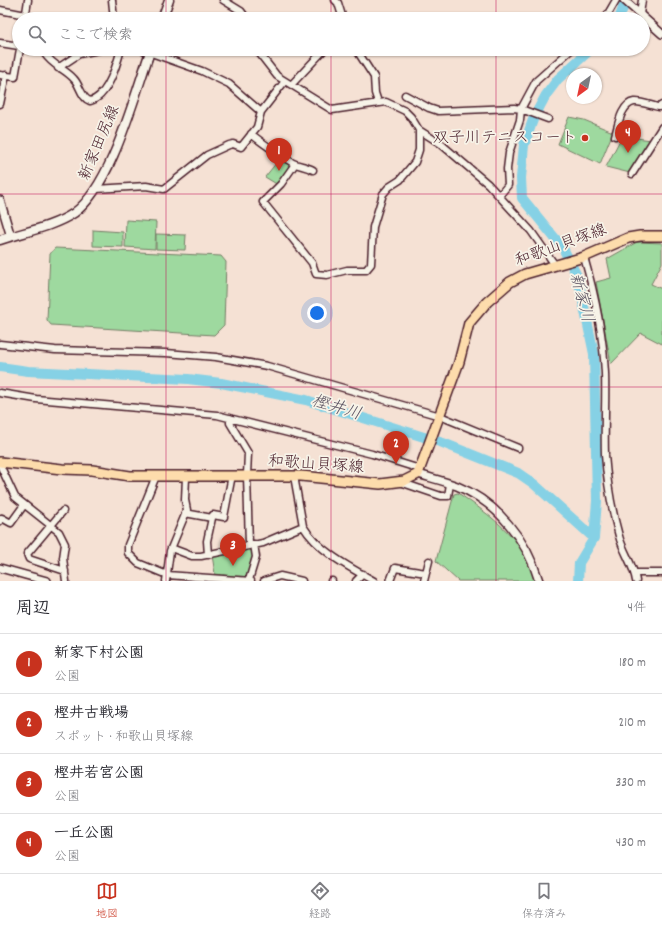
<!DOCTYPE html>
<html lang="ja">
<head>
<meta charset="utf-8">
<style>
  :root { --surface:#fff; --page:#f2f2f3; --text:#2b2b33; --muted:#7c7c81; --line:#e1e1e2; --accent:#c8321e }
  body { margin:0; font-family:Dekko,"Klee One",sans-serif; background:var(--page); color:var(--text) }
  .compass { position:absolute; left:566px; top:68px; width:36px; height:36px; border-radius:50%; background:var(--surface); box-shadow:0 1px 3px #0004; rotate:213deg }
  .you { position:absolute; left:317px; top:313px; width:14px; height:14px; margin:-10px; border:3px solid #fff; border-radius:50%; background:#1a73e8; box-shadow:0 0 0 6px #1a73e833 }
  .badge { display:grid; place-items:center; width:26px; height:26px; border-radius:50%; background:var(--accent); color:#fff; font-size:13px; font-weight:700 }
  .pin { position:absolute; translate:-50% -33px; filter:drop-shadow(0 1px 2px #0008) }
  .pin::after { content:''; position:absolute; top:21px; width:14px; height:12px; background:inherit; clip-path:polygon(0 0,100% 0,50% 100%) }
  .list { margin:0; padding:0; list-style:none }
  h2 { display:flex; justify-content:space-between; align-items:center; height:52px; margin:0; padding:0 16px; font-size:17px }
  h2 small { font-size:13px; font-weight:400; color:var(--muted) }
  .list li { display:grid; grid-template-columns:26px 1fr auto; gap:12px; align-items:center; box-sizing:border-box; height:60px; padding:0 16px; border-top:1px solid var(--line) }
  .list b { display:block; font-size:15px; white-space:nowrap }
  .list p { margin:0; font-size:13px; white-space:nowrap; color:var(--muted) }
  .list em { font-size:13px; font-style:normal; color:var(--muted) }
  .icon { flex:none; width:22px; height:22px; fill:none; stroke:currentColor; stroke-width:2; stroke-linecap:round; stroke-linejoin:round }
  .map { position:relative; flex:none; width:662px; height:581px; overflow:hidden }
  .search { position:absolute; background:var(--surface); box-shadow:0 1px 3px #0004; left:12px; right:12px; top:12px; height:44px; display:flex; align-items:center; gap:10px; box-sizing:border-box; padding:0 14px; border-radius:22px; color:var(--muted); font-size:15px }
  .sheet { height:292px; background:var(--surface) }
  nav { display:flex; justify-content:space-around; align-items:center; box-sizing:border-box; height:56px; border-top:1px solid var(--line); background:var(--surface); font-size:11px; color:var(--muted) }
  nav a { display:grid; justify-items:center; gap:2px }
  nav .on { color:var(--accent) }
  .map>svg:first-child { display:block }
</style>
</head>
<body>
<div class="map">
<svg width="662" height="581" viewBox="0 0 662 581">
  <rect width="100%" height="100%" fill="#f5e1d4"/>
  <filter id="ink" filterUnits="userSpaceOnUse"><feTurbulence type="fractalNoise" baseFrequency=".025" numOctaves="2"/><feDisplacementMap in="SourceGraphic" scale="8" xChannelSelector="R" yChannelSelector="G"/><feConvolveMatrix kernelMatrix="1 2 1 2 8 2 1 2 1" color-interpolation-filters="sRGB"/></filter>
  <g filter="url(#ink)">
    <!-- green -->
    <path fill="#9ed99f" stroke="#747c65" d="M569,117l15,3 29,12 -13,32 -42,-20z
      M622,136l29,4 -21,33 -24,-6z
      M281,157l11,8 -14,20 -13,-8z
      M126,220l30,2 -1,27 -30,-2z
      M93,230l30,2v15l-30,-1z
      M156,234l30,1 -1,15 -29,-1z
      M637,242l25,1v20l-11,21 11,5v55l-21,-11 -30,31 -15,-82 15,-4 -4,-19z
      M55,248l166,8 5,6 -2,63 -10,10 -163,-10 -4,-5 3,-66z
      M458,493c29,20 73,50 76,88h-76l-22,-20 18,-67z
      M252,547l3,11 -8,20 -32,-4 -3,-19z"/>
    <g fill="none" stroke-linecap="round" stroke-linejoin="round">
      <!-- river -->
      <path stroke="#86d1e5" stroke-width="10" d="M619,19l7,-19
        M0,367l28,4 160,8 33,4 85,17 137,43 75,30 16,11 60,54
        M578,581l1,-18 15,-25 3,-37 -3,-147 -16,-76 -15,-30 -41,-50 -1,-20 3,-33 10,-28 12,-22 12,-16 33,-30"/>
      <defs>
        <path id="minor" d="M112,0l2,19
          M223,0l18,11 6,8
          M335,0l3,3 5,16
          M0,10l26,5
          M640,14l2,-14
          M25,19l3,-19
          M605,19l11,-19
          M0,43l19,3
          M140,49l62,22 27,13 32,28
          M256,49l21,27 55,34 54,-8 19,9 6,6 8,13 22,14 47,40 43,47 24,34
          M356,49l18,28 1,16 3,9
          M45,54c8,12 20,15 29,25 6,6 7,19 16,22 18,-4 27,-37 31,-52
          M58,68l21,-14 24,-5
          M0,75l15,2 5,-28
          M292,84l33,-35
          M405,95l24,13 9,3 76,-3 7,1 27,10
          M0,104l6,-29
          M251,134c13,10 27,20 42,29 6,3 13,3 20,7
          M615,136c3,-10 6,-32 19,-34 7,-1 18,4 25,5l3,-2
          M295,164l-14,20 -18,18 49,61 4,11 11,1 20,-5h19l5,-6 2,-37 10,-33 6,-7 11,-7 15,-18 4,-12v-20
          M632,174l30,-47
          M96,189l50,-3 18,3 43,-34 22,-10 4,-1 8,3 16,-20 4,-15 24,-31
          M499,196l9,-11 -1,-16 2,-16 11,-33 1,-11 15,-28 36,-32
          M584,257c11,38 19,76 21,116 1,27 -1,55 0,82 2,26 7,56 14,81 4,16 15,29 17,45
          M0,344l55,6 111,3 50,4 51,9 173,50 78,32
          M0,393l36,6 181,16 155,39 48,15
          M230,418v5l18,30 -1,22 2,70
          M0,465l15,32 44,35 6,12 -2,14 3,23
          M156,476l-28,69v8l10,10 29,12 84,6
          M294,476l9,50c15,25 46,41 71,55
          M400,482l41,14h7l2,-12
          M63,511l-36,43 2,5 36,12
          M185,513l27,5
          M0,521l2,-3 9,5 13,-18
          M171,548l21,8h9l62,-13 40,-17
          M208,555l-1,-14 5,-23 1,-3 11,2 8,-42
          M635,573h27
          M249,580l7,-23 -2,-13
          M166,581l4,-30 17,-41 -2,-10 1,-23
          M264,581l16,-5 22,5
          M331,581h1
          M356,581l7,-7
          M390,581l5,-13 31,5
          M424,581l5,-20"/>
        <path id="tertiary" d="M624,0l38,34
          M0,200l11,37
          M418,474c13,4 26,7 39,12 40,16 70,54 82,95
          M0,568l47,13"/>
        <path id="secondary" d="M162,19l7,-19
          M0,240c24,-8 53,-13 74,-27 38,-27 61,-120 77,-164"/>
        <path id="primary" d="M0,462l62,7 30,1 38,6h171l79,8 24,-3 14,-7 41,-112 10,-39 18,-21 23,-20 15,-8 59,-17 44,-19 12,-2h22"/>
      </defs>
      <!-- minor casing -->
      <use href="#minor" stroke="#4a1f2b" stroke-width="9"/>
      <!-- tertiary casing -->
      <use href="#tertiary" stroke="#4a1f2b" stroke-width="10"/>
      <!-- secondary casing -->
      <use href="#secondary" stroke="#4a1f2b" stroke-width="11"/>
      <!-- primary casing -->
      <use href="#primary" stroke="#4a1f2b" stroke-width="12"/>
      <!-- minor -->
      <use href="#minor" stroke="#f7f3e8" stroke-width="6"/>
      <!-- tertiary -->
      <use href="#tertiary" stroke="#f7f3e8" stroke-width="7"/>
      <!-- secondary -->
      <use href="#secondary" stroke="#f7f3e8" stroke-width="8"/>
      <!-- primary -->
      <use href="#primary" stroke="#fddcac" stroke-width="9"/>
    </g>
  </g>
  <!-- grid -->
  <path fill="none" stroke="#c2185b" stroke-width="1" stroke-opacity="0.55" d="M166,0v19M331,0v19M496,0v19M166,49v532M331,49v532M496,49v532M0,194h662M0,387h662"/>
  <!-- markers -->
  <circle fill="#c8321e" stroke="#f7f3e8" stroke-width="1.5" cx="585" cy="138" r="4"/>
  <g text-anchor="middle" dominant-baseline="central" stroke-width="3.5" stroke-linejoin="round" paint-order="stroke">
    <!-- poi labels -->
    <g font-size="16" fill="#4a1f2b" stroke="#f7f3e8" text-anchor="end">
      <text x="577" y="138">双子川テニスコート</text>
    </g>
    <!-- street labels -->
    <g font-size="16" fill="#4a1f2b" stroke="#f7f3e8">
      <text transform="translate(100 143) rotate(-67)">新家田尻線</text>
      <text transform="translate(561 246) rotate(-20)">和歌山貝塚線</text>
      <text transform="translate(316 465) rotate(4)">和歌山貝塚線</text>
    </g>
    <!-- water labels -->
    <g font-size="17" font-style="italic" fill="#5c5463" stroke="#f7f3e8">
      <text transform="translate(580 298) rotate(75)">新家川</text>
      <text transform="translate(336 409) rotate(17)">樫井川</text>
    </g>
  </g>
</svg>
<svg class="compass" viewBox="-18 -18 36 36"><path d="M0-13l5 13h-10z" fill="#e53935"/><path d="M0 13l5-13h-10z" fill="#7c7c81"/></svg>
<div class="you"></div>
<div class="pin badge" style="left:279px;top:171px">1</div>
<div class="pin badge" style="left:396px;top:464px">2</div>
<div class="pin badge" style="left:233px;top:566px">3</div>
<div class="pin badge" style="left:628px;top:153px">4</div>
<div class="search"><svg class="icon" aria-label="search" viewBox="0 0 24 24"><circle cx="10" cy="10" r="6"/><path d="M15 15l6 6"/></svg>ここで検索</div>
</div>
<section class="sheet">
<h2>周辺<small>4件</small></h2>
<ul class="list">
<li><span class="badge">1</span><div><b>新家下村公園</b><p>公園</p></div><em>180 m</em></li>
<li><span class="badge">2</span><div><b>樫井古戦場</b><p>スポット · 和歌山貝塚線</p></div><em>210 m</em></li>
<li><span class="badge">3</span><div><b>樫井若宮公園</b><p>公園</p></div><em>330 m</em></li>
<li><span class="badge">4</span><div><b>一丘公園</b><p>公園</p></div><em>430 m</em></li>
</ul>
</section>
<nav>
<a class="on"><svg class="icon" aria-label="map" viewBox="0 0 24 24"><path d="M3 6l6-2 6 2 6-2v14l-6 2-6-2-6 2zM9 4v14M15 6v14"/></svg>地図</a>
<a><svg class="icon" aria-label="directions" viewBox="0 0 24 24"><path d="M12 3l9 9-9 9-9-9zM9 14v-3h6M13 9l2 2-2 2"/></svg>経路</a>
<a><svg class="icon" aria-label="saved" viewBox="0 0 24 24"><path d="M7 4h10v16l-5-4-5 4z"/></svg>保存済み</a>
</nav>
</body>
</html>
